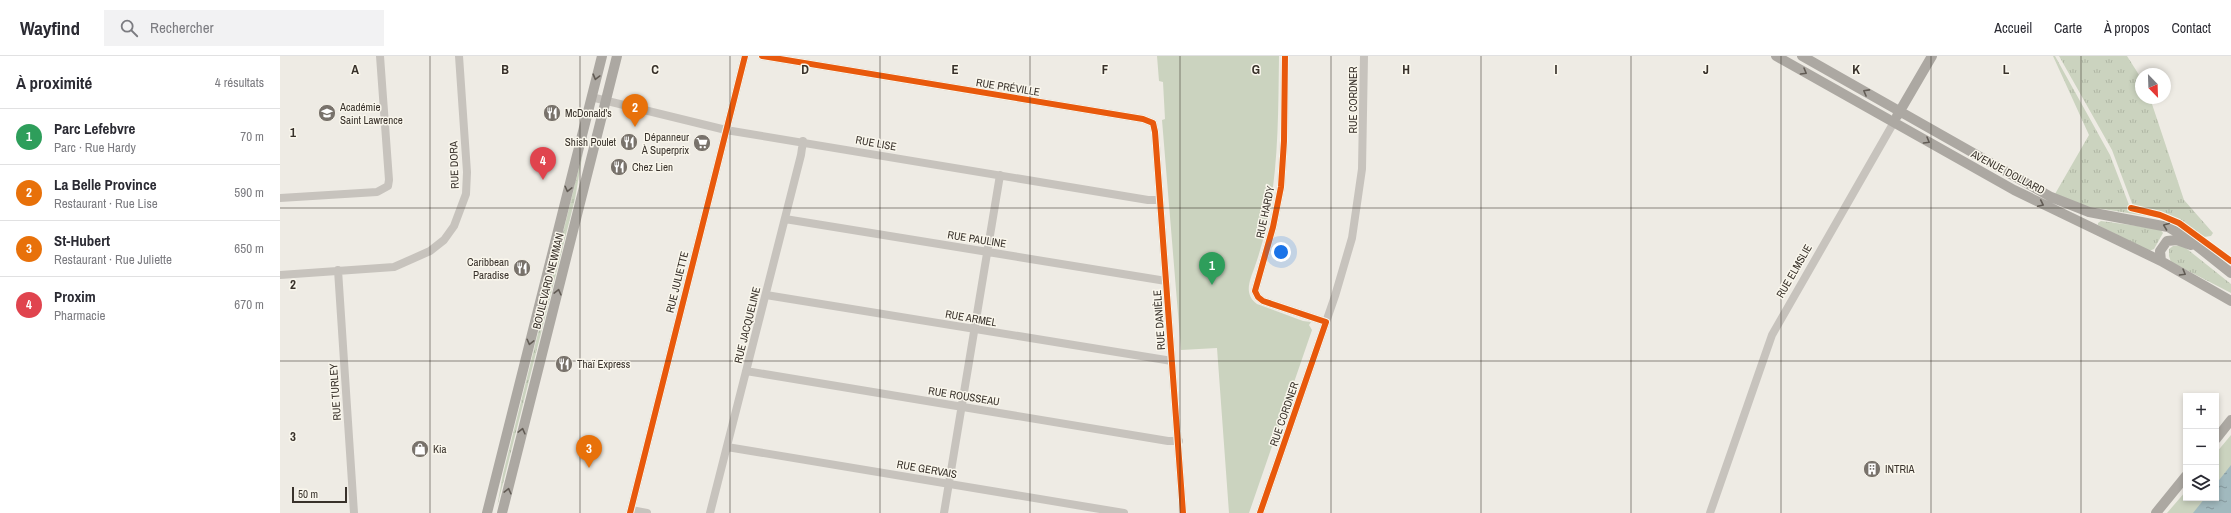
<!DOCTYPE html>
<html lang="fr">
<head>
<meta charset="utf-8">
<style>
  :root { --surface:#fff; --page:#f2f2f3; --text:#2b2b33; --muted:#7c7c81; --line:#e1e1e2; --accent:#0f766e }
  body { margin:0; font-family:"Archivo Narrow",sans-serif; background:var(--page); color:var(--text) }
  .controls { position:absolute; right:12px; bottom:12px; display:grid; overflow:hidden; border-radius:0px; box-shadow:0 2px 6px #0003 }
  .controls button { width:36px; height:36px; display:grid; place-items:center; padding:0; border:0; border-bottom:1px solid var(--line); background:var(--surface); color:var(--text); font:20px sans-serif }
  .compass { position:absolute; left:1855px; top:12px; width:36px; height:36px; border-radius:50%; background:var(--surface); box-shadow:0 2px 6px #0003; rotate:157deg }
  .scale { position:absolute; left:12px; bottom:10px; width:55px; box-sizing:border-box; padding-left:4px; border:2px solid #38312a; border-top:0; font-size:11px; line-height:14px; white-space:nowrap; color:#38312a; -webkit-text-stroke:3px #f9f6ec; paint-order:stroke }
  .you { position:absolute; left:1001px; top:196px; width:14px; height:14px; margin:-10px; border:3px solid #fff; border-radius:50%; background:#1a73e8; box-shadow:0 0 0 6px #1a73e833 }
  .badge { display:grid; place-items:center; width:26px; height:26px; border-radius:50%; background:var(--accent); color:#fff; font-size:13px; font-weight:700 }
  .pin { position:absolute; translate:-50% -33px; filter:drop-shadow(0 1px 2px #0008) }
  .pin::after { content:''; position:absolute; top:21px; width:14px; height:12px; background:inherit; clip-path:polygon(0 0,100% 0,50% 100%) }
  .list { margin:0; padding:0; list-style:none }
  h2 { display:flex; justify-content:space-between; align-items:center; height:52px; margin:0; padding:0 16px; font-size:17px }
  h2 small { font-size:13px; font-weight:400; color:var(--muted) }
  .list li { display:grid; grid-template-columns:26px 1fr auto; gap:12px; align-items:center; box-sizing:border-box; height:56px; padding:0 16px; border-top:1px solid var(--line) }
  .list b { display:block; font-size:15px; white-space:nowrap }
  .list p { margin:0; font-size:13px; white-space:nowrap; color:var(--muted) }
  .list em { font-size:13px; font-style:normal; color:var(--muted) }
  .icon { flex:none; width:22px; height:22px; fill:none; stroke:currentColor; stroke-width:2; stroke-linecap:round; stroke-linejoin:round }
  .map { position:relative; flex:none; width:1951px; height:457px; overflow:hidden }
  header { display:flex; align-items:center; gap:24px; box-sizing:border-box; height:56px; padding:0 20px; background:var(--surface); border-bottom:1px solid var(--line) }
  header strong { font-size:19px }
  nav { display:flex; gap:22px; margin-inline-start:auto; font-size:14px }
  .search { width:280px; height:36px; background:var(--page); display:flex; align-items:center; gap:10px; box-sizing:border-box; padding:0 14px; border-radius:0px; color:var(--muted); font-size:15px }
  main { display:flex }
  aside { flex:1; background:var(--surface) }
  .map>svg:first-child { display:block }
</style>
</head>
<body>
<header>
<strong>Wayfind</strong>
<div class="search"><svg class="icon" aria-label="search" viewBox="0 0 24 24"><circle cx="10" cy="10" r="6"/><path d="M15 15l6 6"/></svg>Rechercher</div>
<nav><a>Accueil</a><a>Carte</a><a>À propos</a><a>Contact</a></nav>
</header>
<main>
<aside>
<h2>À proximité<small>4 résultats</small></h2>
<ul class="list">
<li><span class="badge" style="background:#2e9e5b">1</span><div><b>Parc Lefebvre</b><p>Parc · Rue Hardy</p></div><em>70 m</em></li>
<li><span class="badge" style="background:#e8710a">2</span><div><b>La Belle Province</b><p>Restaurant · Rue Lise</p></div><em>590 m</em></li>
<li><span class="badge" style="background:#e8710a">3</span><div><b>St-Hubert</b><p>Restaurant · Rue Juliette</p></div><em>650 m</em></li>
<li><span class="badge" style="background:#e0444e">4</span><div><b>Proxim</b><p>Pharmacie</p></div><em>670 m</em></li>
</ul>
</aside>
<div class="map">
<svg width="1951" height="457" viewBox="0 0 1951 457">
  <defs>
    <pattern id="grass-tufts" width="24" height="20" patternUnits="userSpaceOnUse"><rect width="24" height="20" fill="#cbd3bf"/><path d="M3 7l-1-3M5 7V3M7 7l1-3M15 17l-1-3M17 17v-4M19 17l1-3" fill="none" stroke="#afb6a4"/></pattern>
    <pattern id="water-ripples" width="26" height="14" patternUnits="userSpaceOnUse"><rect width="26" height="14" fill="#a1b9be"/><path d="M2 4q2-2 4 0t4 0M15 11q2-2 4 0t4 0" fill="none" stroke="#84979b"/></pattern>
  </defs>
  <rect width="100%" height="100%" fill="#eeebe4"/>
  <!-- grass -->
  <path fill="url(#grass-tufts)" d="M1773,0h2l55,99 21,55 38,10 34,21 -29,-17 -15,-6 -75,-12 -29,-12 34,-59z
    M1779,0h68l14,22v20h9l34,102 29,33 -2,3 -7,1 -35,-21 -36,-10 -21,-56z
    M303,96l-8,47 -78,308 6,-33z
    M1821,165l59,8 3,4 -9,16 -5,2 -51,-26v-2z
    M1902,189l49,39v9l-60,-31 -2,-6v-7l4,-3z"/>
  <!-- park -->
  <path fill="#cbd3bf" d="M877,0h122c-1,72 0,142 -24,210 -5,14 -12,28 2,38l46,17 8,1 -2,3 3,5 -63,183h-20l-12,-165 -36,2 -19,-230 3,-1 -2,-37 -4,-1z
    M1951,379v78h-64l19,-22v7h30v-45z"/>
  <!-- water -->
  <path fill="url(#water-ripples)" d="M1951,409v48h-38l12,-15h11v-14z"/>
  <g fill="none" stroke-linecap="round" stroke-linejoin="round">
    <!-- minor -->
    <path stroke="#c7c3bd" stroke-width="8" d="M482,0l381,63 10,4 2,9 28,381
      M1005,0l-1,85 -3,46 -8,40 -18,64 3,6 5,4 63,21
      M311,41l135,33 422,70h12
      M0,142l97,-6 11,-6 1,-6 -9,-124
      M505,163l381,62
      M58,214l16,243
      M0,219l114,-8 36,-16 14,-11 10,-14 12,-32 1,-22 -8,-116
      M486,239l406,66
      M466,315l422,70h11
      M447,391l397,66
      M351,454l16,3
      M350,457l115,-457
      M430,457l91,-358 2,-14
      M664,457l56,-338
      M980,457l75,-217 17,-58 10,-69 2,-113
      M1430,457l62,-178 122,-213"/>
    <!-- major -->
    <path stroke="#aca8a2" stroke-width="10" d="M1496,0l238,134 147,71 70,40
      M1522,0l249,141 38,15 79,15 19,11 44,35
      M1617,60l35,-60
      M1881,205l-1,-10 7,-10 10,-1 14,5
      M1936,383l15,-19
      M207,457l115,-457
      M222,457l115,-457
      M1876,457l30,-37"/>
    <defs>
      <path id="cycleway" d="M482,0l381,63 10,4 2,9 28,381
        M1851,152l29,7 19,8 52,38
        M350,457l115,-457
        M980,457l66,-191 -63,-21 -5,-4 -3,-6 18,-64 8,-40 3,-46 1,-85"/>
    </defs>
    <!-- cycleway casing -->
    <use href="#cycleway" stroke="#f9f6ec" stroke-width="8"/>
    <!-- cycleway -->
    <use href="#cycleway" stroke="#e8590c" stroke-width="6"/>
  </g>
  <!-- one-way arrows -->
  <defs><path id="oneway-chevron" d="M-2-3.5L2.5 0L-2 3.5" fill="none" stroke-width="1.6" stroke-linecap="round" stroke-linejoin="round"/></defs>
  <g stroke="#615b54">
    <use href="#oneway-chevron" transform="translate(1524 16) rotate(30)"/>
    <use href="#oneway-chevron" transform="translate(316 21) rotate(105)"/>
    <use href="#oneway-chevron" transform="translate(1586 36) rotate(-151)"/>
    <use href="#oneway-chevron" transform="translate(1647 85) rotate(30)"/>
    <use href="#oneway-chevron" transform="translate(288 133) rotate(104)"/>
    <use href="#oneway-chevron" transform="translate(1761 148) rotate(25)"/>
    <use href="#oneway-chevron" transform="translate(1886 170) rotate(-159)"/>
    <use href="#oneway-chevron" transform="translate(1903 217) rotate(30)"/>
    <use href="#oneway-chevron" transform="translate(278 236) rotate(-76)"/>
    <use href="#oneway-chevron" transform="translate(250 286) rotate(104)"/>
    <use href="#oneway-chevron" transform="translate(242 375) rotate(-76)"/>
    <use href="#oneway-chevron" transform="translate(228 435) rotate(-76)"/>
  </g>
  <!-- grid -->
  <path fill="none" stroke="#38312a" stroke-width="1" stroke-opacity="0.55" d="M150,0v457M300,0v457M450,0v457M600,0v457M750,0v457M900,0v457M1051,0v457M1201,0v457M1351,0v457M1501,0v457M1651,0v457M1801,0v457M0,152h1951M0,305h1951"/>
  <!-- icons -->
  <defs>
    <symbol id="school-disc" viewBox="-11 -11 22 22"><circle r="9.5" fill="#78726b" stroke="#f9f6ec"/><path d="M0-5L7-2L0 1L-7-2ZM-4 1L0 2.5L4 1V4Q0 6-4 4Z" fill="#fff"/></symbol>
    <symbol id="restaurant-disc" viewBox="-11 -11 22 22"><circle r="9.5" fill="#78726b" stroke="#f9f6ec"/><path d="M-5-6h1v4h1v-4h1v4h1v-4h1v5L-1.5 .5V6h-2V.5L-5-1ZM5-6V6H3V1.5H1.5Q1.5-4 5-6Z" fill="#fff"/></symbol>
    <symbol id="supermarket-disc" viewBox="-11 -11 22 22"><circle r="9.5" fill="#78726b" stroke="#f9f6ec"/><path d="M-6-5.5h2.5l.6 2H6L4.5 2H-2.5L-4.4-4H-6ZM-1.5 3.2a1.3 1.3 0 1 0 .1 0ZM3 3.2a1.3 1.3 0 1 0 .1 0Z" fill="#fff"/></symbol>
    <symbol id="shop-disc" viewBox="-11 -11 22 22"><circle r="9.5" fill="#78726b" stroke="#f9f6ec"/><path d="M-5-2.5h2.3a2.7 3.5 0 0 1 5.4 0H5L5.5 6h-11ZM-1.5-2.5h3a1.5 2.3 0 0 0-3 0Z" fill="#fff"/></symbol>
    <symbol id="building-disc" viewBox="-11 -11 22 22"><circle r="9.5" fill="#78726b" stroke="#f9f6ec"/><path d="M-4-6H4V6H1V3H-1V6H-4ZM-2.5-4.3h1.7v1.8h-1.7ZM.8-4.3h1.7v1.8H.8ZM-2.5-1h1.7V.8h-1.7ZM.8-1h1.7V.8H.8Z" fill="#fff"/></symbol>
  </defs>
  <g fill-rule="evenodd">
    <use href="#school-disc" x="37" y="47" width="20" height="20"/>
    <use href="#restaurant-disc" x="262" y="47" width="20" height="20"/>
    <use href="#restaurant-disc" x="339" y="76" width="20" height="20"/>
    <use href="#supermarket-disc" x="412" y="77" width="20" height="20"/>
    <use href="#restaurant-disc" x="329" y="101" width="20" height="20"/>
    <use href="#restaurant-disc" x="232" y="202" width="20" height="20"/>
    <use href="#restaurant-disc" x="274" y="298" width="20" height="20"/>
    <use href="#shop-disc" x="130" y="383" width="20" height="20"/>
    <use href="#building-disc" x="1582" y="403" width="20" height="20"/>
  </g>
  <g text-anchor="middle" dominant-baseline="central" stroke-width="3" stroke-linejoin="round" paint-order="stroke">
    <!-- street labels -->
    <g font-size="11" fill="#38312a" stroke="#f9f6ec">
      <text transform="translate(728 31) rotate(9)">RUE PRÉVILLE</text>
      <text transform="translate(1073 44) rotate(-90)">RUE CORDNER</text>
      <text transform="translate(596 87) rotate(10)">RUE LISE</text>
      <text transform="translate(174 109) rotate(-92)">RUE DORA</text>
      <text transform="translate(1728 116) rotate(28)">AVENUE DOLLARD</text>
      <text transform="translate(985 156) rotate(-78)">RUE HARDY</text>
      <text transform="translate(697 183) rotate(9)">RUE PAULINE</text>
      <text transform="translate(1514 215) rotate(-60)">RUE ELMSLIE</text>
      <text transform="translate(268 225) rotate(-76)">BOULEVARD NEWMAN</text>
      <text transform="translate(397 226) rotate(-76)">RUE JULIETTE</text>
      <text transform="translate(691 262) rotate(10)">RUE ARMEL</text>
      <text transform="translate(879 264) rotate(-94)">RUE DANIÈLE</text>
      <text transform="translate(467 269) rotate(-76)">RUE JACQUELINE</text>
      <text transform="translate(55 336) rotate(-94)">RUE TURLEY</text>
      <text transform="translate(684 340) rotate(9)">RUE ROUSSEAU</text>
      <text transform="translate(1004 358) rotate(-71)">RUE CORDNER</text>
      <text transform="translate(647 413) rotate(10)">RUE GERVAIS</text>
    </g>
    <!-- poi labels -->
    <g font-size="11" fill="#38312a" stroke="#f9f6ec" text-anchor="start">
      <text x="60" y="51">Académie<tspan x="60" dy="13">Saint Lawrence</tspan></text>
      <text x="285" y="57">McDonald's</text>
      <text x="409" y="81" text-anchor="end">Dépanneur<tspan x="409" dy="13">À Superprix</tspan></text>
      <text x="336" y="86" text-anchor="end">Shish Poulet</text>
      <text x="352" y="111">Chez Lien</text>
      <text x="229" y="206" text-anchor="end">Caribbean<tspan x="229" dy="13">Paradise</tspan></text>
      <text x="297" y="308">Thaï Express</text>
      <text x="153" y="393">Kia</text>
      <text x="1605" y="413">INTRIA</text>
    </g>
  </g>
  <g font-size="13" text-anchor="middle" font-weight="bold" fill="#38312a" stroke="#f9f6ec" stroke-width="3" stroke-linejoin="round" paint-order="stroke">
    <text x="75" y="18">A</text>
    <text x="225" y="18">B</text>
    <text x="375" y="18">C</text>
    <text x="525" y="18">D</text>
    <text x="675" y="18">E</text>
    <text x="825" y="18">F</text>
    <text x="976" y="18">G</text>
    <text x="1126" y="18">H</text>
    <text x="1276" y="18">I</text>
    <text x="1426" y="18">J</text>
    <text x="1576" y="18">K</text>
    <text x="1726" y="18">L</text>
    <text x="13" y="81">1</text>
    <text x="13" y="233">2</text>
    <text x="13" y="385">3</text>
  </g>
</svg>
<div class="controls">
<button>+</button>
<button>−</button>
<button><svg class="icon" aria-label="layers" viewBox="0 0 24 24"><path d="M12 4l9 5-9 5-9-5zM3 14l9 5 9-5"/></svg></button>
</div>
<svg class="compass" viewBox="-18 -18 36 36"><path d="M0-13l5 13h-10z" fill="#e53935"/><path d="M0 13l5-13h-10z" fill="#7c7c81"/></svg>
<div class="scale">50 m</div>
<div class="you"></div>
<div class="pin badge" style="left:932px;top:229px;background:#2e9e5b">1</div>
<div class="pin badge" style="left:355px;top:71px;background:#e8710a">2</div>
<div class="pin badge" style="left:309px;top:412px;background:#e8710a">3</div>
<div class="pin badge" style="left:263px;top:124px;background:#e0444e">4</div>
</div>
</main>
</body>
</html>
